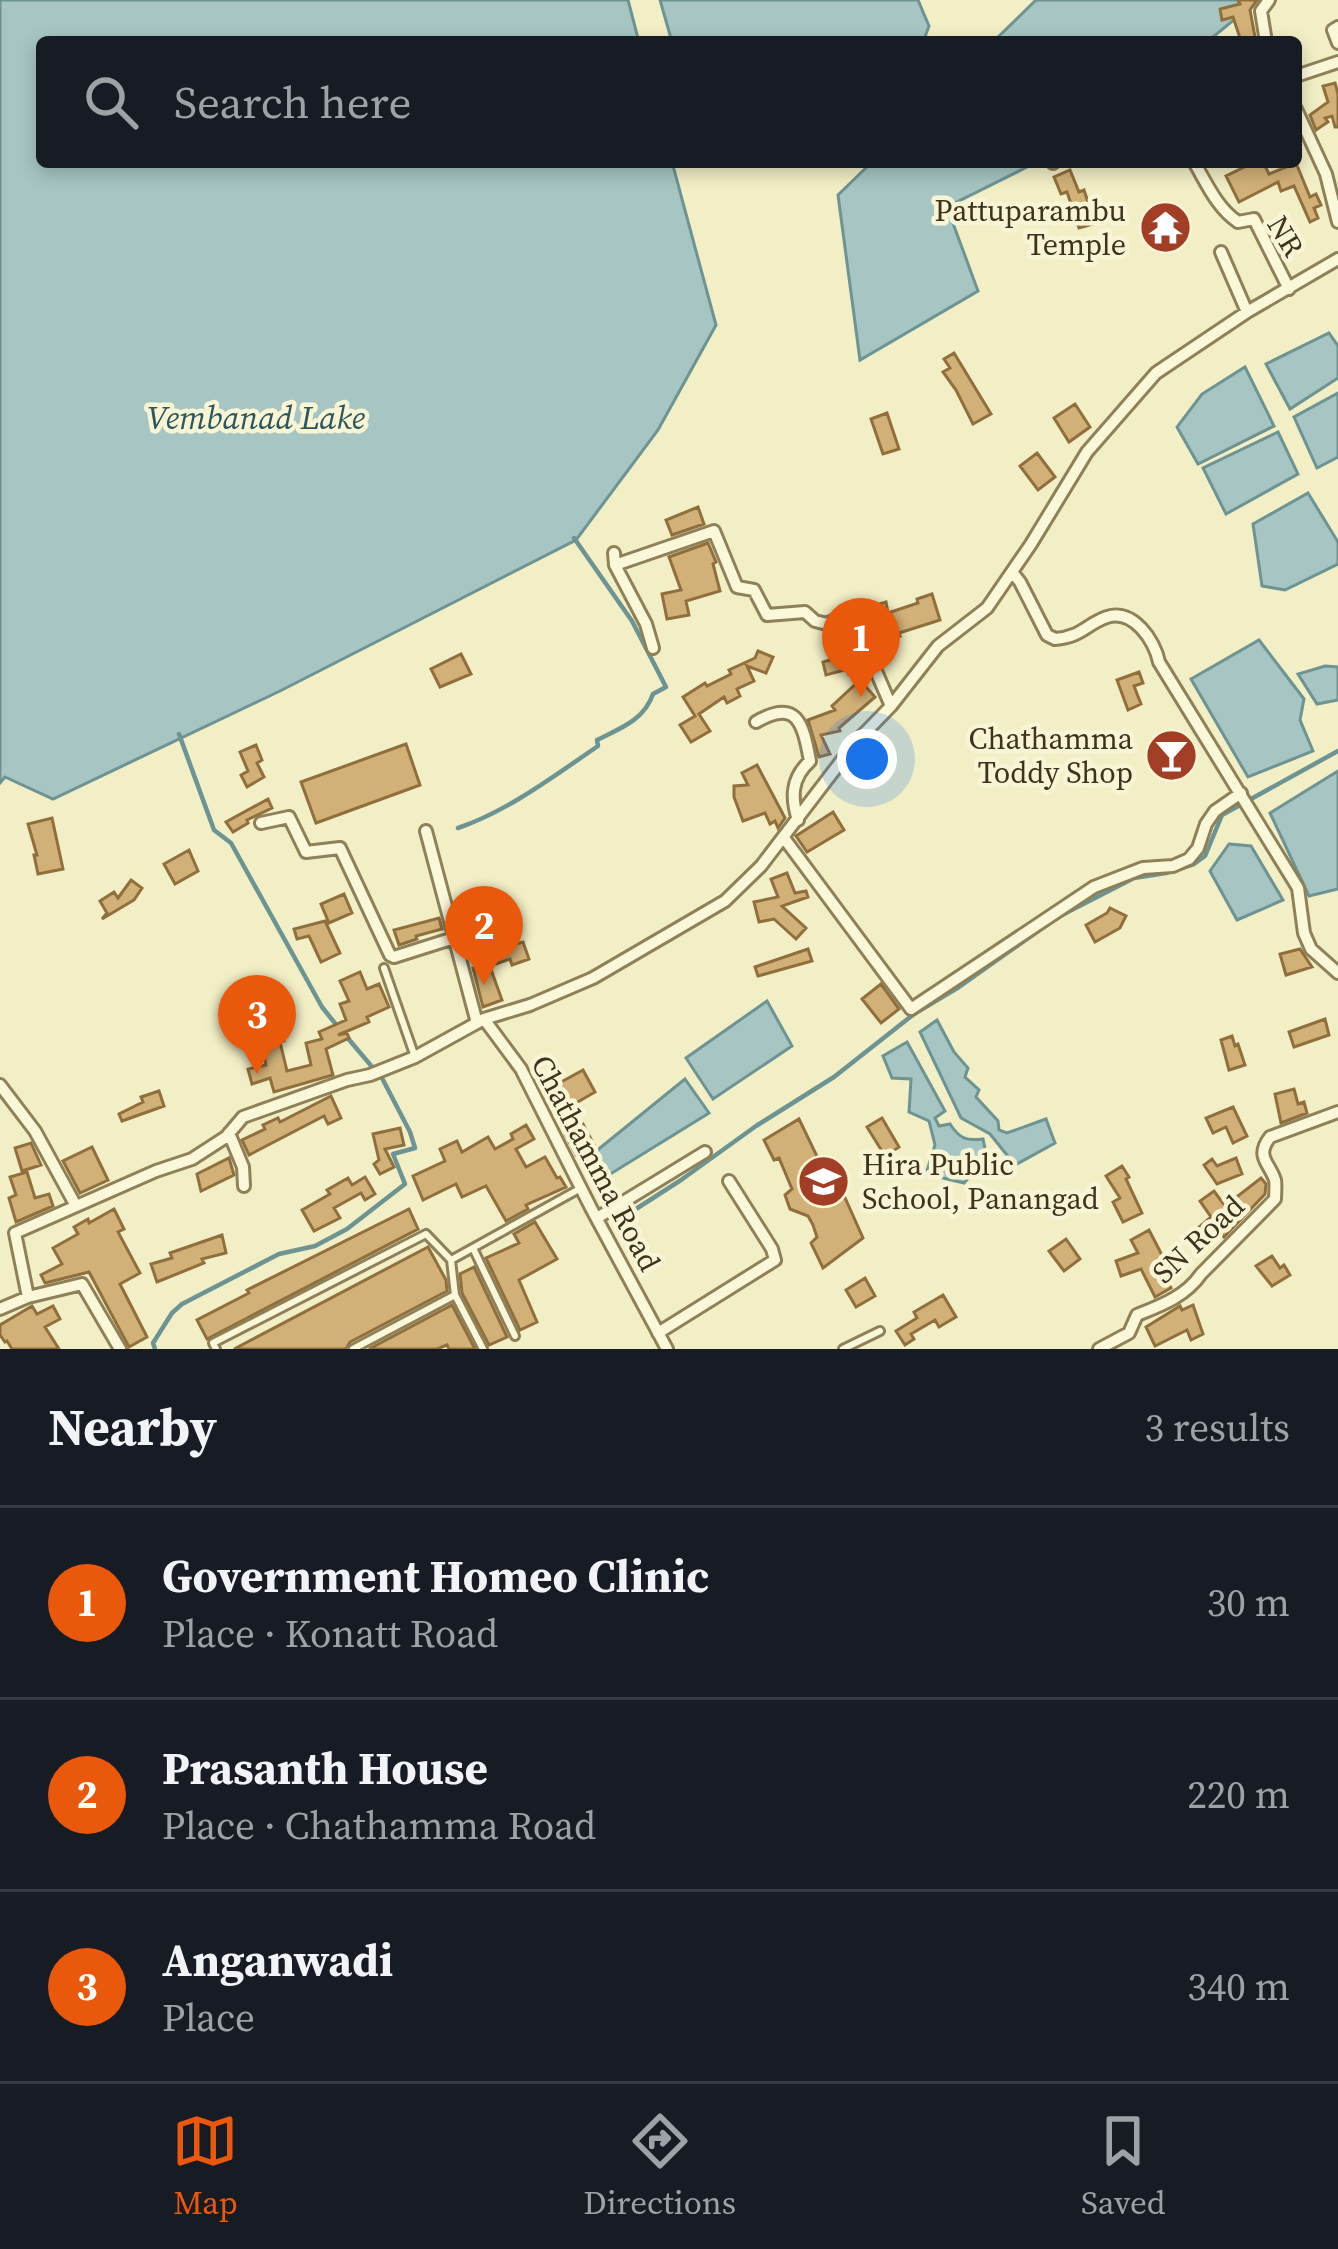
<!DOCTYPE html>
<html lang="en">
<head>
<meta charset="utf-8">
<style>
  :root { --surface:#171b24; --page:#242831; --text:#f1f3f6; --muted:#9ea1a6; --line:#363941; --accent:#ea580c }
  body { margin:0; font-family:"Source Serif 4",serif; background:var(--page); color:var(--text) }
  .you { position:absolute; left:867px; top:759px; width:42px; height:42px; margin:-30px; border:9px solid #fff; border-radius:50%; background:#1a73e8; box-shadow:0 0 0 18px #1a73e833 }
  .badge { display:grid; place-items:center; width:78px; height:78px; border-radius:50%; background:var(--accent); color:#fff; font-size:39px; font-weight:700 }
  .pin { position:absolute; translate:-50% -99px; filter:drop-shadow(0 3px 6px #0008) }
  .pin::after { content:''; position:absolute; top:63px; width:42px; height:36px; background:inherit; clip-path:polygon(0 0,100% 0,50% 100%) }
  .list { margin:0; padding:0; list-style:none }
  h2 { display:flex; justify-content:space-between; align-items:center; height:156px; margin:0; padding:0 48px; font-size:51px }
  h2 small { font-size:39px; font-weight:400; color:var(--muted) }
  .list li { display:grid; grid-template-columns:78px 1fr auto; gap:36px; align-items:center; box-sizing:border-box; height:192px; padding:0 48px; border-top:3px solid var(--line) }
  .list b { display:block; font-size:45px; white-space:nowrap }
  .list p { margin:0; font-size:39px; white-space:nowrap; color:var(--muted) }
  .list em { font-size:39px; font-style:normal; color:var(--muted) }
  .icon { flex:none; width:66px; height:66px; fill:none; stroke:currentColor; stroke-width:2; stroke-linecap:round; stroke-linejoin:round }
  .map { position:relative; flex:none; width:1338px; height:1349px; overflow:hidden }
  .search { position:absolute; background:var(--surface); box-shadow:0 6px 18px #0003; left:36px; right:36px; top:36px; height:132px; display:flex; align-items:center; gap:30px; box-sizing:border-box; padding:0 42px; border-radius:12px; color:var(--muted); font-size:45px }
  .sheet { height:732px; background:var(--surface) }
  nav { display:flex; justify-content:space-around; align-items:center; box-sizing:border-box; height:168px; border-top:3px solid var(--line); background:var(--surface); font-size:33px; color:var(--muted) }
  nav a { display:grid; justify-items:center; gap:6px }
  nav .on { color:var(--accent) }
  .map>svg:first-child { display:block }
</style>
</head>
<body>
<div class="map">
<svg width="1338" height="1349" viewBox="0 0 1338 1349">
  <rect width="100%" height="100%" fill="#f2eec5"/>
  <!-- water -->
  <path fill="#a7c5c2" stroke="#6d9493" stroke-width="3" d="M0,0h628l11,42h-597v120h630l44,163 -58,105 -82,110 -296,151 -227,108 -48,-22 -5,6z
    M660,0h258l11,26 -6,16h-251z
    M1036,0h222l-51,42h-214z
    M872,162h165l-90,45 31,84 -118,69 -22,-165z
    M1329,333l9,13v32l-48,31 -24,-45z
    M1245,367l29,59 -76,38 -21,-37 25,-33z
    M1338,393v64l-21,11 -23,-51z
    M1278,432l20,42 -72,40 -23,-46z
    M1308,493l30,49v22l-53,26 -23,-4 -9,-62z
    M1259,640l45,59 -4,21 13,31 -65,26 -57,-98z
    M1325,666l13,1v33l-21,4 -19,-30z
    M1338,771v118l-29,7 -39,-83z
    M1229,844l22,2 32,54 -46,20 -27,-49z
    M767,1001l25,45 -79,53 -27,-41z
    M937,1020l17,32 14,16 -3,9 14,13 -3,7 22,24 1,9 8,3 39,-14 9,24 -40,22 -25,-31 -29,-16 -41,-86z
    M907,1042l38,69 -10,7 4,8 11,-2c10,15 16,17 33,15l4,19 -15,8 -8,-9 -5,6 12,12 -7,8 -38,-9 9,-29 -6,-24 -20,-9 2,-33 -19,-1 -9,-22z
    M685,1079l24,34 -97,60 -19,6 -9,-18z"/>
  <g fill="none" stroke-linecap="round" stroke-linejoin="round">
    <!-- stream -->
    <path stroke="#6d9493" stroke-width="4.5" d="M179,734l35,96 17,13 91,164 16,20
      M458,828c50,-17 96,-52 140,-82l-1,-6c24,-12 47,-20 56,-46l13,-7 -34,-66 -58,-83
      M346,1036l27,32
      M622,1218l59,-38 75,-54 78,-49 80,-63 45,-27 99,-70 76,-39 32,-5 28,-9 11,-8 17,-41 116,-64
      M155,1349l-2,-6 19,-30 10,-9 97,-50 36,-8 32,-17 58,-45 -12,-30 22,-6 -5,-16 -28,-54"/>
  </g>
  <!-- building -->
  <path fill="#d2b179" stroke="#906f3d" stroke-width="3" d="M1238,0h19l-7,10 5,27 -14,4 -8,-24 -11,3 -2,-11 20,-5z
    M1335,83l3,11v33h-3l-3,-11 -7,2 3,4 -12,8 -6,-15 18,-13 -5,-16z
    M1255,162h8l6,12 27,-11 14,34 6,-3 5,11 -7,3 4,10 -8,4 -16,-36 -13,5 -3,-9 -39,20 -13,-26z
    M1070,170l9,22 5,-2 8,24 -2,1 3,9 -14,4 -12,-36 -6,2 -7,-17z
    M954,353l37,61 -18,10 -17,-34 -13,-18 7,-4 -6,-9z
    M1075,404l15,23 -21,15 -15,-24z
    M887,413l12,36 -16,5 -12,-35z
    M1037,453l18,24 -17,13 -18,-24z
    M698,507l6,17 -32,11 -6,-15z
    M708,543l8,19 -3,2 7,27 -34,10 3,14 -22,4 -5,-25 19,-4 -12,-33z
    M932,594l8,26 -41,13 1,3 -11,2 -1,-4 -7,1 -5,-30 10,-3 2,11 30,-10 -1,-4z
    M758,651l15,6 -7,16 -19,-7 7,15 -17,8 3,7 -13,7 -3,-6 -25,17 11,17 -19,11 -11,-17 15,-9 -12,-19 22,-14 2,3 24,-12 -2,-4 26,-12z
    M857,652l7,15 -15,7 -1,-5 -22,6 -3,-13z
    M461,654l10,20 -31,13 -9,-18z
    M1139,672l4,11 -9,3 7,18 -13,6 -11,-30z
    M860,680l15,17 -36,31 1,3 -19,4 9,19 -11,3 -11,-37 27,-10 -3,-4z
    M406,744l14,41 -104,38 -15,-41z
    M256,745l6,15 -5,3 7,14 -17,10 -6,-12 7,-4 -8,-19z
    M757,765l28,53 -7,10 -3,-7 -5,3 -5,-11 -22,8 -9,-24v-11l14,-1 -6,-12z
    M268,799l4,9 -25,12 1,3 -15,9 -7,-10z
    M833,812l11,18 -37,22 -11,-16z
    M52,818l11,51 -25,5 -4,-19h3l-9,-31z
    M189,850l9,21 -23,13 -11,-20z
    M787,873l8,20 11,-2 2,6 -26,9 24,22 -10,11 -22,-20 -15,3 -5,-20 24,-5 -7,-18z
    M131,880l11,8 -8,12 -32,19 5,-6 -7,-12 14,-9 4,6z
    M344,894l8,19 -23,10 -8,-19z
    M1110,908l16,8 -6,12 -25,14 -9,-17 21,-12z
    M439,918l3,11 -26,7 1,3 -18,6 -5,-15z
    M325,921l15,32 -19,9 -12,-26 -12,3 -3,-10z
    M523,942l6,17 -17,6 -2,-6 -17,6 -4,-13z
    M808,949l4,12 -54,15 -3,-9z
    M1300,949l12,18 -26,8 -6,-21z
    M489,964l13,36 -19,7 -10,-39z
    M360,972l7,17 12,-5 10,23 -22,10 2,5 -31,13 9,-2 2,5 -23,11 7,26 -59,17 -4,-14 -18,6 -4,-15 18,-4 -14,-65 20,-5 12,46 -4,1 7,29 24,-6 -5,-22 16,-4 -3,-7 27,-12 -6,-16 9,-3 -9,-20z
    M881,984l18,25 -18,14 -19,-24z
    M1325,1019l4,16 -35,12 -5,-15z
    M1232,1036l3,10 3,-2 7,21 -16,5 -8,-30z
    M583,1070l12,22 -31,18 -12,-23z
    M1294,1089l4,15 6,-2 3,11 -26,10 -6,-29z
    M159,1091l5,15 -42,15 -3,-7 24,-12 -2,-5z
    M331,1096l10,22 -13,6 -4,-8 -75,39 -7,-15 23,-11 -2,-4 15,-7 2,4z
    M1233,1107l14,29 -14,7 -7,-16 -13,6 -7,-15z
    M882,1118l17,29 -14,9 -18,-29z
    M799,1119l26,54 17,18 21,47 -40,30 -12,-25 6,-6 -4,-12 -5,-9 -18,-7 -5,-14 7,-6 -13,-31 -5,2 -10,-20z
    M583,1124l11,21 -18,10 -11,-21z
    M526,1125l8,14 -18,10 10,18 19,-10 12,21 3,-1 6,10 -40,18 2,4 -22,12 -20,-35 -24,11 -6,-13 -33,16 -10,-24 32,-15 -5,-12 17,-8 5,11 26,-15 7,12 18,-10 -2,-5z
    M400,1128l4,17 -19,4 9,18 -14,7 -6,-10 5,-4 -6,-26z
    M31,1143l10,22 -19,6 -7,-23z
    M92,1147l16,33 -28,13 -17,-32z
    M229,1158l5,17 -33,16 -4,-17z
    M1236,1158l6,16 -25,10 -13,-19 8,-6 5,7z
    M1122,1166l7,11 -3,2 16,34 -19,9 -10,-20 7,-4 -14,-22z
    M27,1172l8,26 14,-4 4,12 -37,16 -7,-24 7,-3 -6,-18z
    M365,1177l10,17 -10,6 -4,-7 -27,15 6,10 -26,13 -12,-21 28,-16 -3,-4 21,-12 4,7z
    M1261,1178l5,6 -1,10 -39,41 -2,2 -3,-4 -13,9 -10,-14 13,-11 -11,-16 14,-10 11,15z
    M114,1209l10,20 -6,3 22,41 -20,11 27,53 -18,10 -40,-75 -44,11 -4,-8 21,-11 -9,-16 25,-14 -4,-7 14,-8 1,4z
    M409,1209l9,20 -211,110 -10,-19 52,-27 -2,-3z
    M535,1222l22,37 -38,21 18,42 -17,8 -34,-72 33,-15 -5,-9z
    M1149,1230l14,27 -6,3 14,28 -16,9 -14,-28 -20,7 -5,-15 22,-8 -7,-13z
    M222,1235l4,18 -24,6 2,4 -47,19 -6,-18 21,-6 -2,-5z
    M1066,1239l14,20 -16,12 -15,-20z
    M428,1247l18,33 1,11 -97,51 -4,7h-112z
    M1272,1256l8,12 4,-3 6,10 -18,11 -16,-20z
    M474,1267l33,70 -18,8 -27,-52 -2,-19z
    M865,1278l10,18 -19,11 -10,-17z
    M943,1295l13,22 -17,10 -4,-7 -24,14 3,5 -9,6 -9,-14 21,-13 -3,-6z
    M452,1305l23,44h-26l-2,-4 -10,4h-68z
    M1193,1305l10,29 -12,6 -4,-10 -32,16 -9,-19 34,-21 2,4z
    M32,1306l5,8 16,-8 7,13 -15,8 14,22h-47l-5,-8 -2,1 -5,-7v-10z"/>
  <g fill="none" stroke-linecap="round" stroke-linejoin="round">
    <defs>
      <path id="service" d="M384,968l31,89
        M473,1248l42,88
        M455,1295l28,54
        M216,1349l-3,-6 213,-109 25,26 130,-72
        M353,1349l102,-54 -4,-35
        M843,1349l37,-18"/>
      <path id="minor" d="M1338,27l-5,3 5,13
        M1266,42l-5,-31 8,-11
        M1296,76l42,-14
        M1296,109l30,65 12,48
        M1194,162c13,22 23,46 44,60l16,-3 35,70
        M1053,163l1,-1
        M1221,252l26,60
        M614,553l1,12 31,59 7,24
        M615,565l99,-34 23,56 17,3 13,25 38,-3 10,9 12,3 15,-8 11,2 38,88
        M1012,572l8,10 27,53 8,4c27,-2 31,-15 52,-22 26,-9 48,24 52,45l139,226 6,45 7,16 27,24
        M756,722c41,-24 47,1 54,39 -19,17 -19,37 -12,59
        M261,823l28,-6 17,35 34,-4 50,107 4,2 60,-19
        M426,831l51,192
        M784,838l127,171 183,-122 49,-19 30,-2 16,-7 9,-11 8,-24 9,-13 26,-18
        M0,1085l35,46 41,75
        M229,1133l14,34 1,19
        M597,1218l108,-66
        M28,1297l-13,-64 141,-62 36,-12 34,-22 17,-20 104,-37 23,-5 45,-18 69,-38
        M0,1309l28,-12 54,-13 38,65
        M658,1333l117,-73 -3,-11 -43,-68
        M667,1349l-76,-141 -70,-139 -37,-50 46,-14 63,-27 132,-77 36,-35 94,-123 36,-37 47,-60 49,-38 44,-64 56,-92 69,-79 91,-61 91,-53
        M1099,1349l30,-16 8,-18c25,-10 49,-19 64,-41l74,-75c0,-4 1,-15 0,-19 -6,-18 -20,-23 -5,-43l68,-25"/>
    </defs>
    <!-- service casing -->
    <use href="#service" stroke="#8e8159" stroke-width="12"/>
    <!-- minor casing -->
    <use href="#minor" stroke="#8e8159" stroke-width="16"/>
    <!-- service -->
    <use href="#service" stroke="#fbf8da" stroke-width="6"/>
    <!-- minor -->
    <use href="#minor" stroke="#fbf8da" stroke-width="10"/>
  </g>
  <!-- icons -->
  <defs>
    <symbol id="temple-disc" viewBox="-11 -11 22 22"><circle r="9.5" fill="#a23e25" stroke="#f8f5d6"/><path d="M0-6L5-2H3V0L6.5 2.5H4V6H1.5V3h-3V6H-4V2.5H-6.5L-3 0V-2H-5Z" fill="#fff"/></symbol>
    <symbol id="bar-disc" viewBox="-11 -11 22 22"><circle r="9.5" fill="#a23e25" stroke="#f8f5d6"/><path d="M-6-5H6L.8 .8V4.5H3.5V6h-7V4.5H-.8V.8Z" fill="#fff"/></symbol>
    <symbol id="school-disc" viewBox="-11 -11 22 22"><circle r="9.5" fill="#a23e25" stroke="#f8f5d6"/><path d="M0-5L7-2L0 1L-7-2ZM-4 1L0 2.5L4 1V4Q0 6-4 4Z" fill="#fff"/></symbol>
  </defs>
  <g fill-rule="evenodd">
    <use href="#temple-disc" x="1136" y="198" width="59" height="59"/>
    <use href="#bar-disc" x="1142" y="726" width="59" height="59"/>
    <use href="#school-disc" x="794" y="1152" width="59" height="59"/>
  </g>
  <g text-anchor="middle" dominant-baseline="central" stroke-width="9" stroke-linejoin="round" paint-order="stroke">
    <!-- poi labels -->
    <g font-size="30" fill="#3e341e" stroke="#f8f5d6" text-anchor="end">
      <text x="1126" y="210">Pattuparambu<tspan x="1126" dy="34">Temple</tspan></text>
      <text x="1133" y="738">Chathamma<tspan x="1133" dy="34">Toddy Shop</tspan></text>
      <text x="862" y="1164" text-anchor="start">Hira Public<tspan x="862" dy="34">School, Panangad</tspan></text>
    </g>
    <!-- street labels -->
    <g font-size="30" fill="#3e341e" stroke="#f8f5d6">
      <text transform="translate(1286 236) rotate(59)">NR</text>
      <text transform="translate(596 1163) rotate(62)">Chathamma Road</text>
      <text transform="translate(1198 1239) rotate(-43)">SN Road</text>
    </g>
    <!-- water labels -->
    <g font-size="33" font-style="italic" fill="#2d575e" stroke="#f8f5d6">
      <text x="256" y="417">Vembanad Lake</text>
    </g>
  </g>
</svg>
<div class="you"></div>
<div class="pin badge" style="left:861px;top:697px">1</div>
<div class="pin badge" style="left:484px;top:985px">2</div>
<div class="pin badge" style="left:257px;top:1074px">3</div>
<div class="search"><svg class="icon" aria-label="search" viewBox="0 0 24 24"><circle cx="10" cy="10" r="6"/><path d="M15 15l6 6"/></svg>Search here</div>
</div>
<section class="sheet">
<h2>Nearby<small>3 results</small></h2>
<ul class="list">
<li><span class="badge">1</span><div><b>Government Homeo Clinic</b><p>Place · Konatt Road</p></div><em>30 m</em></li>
<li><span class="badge">2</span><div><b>Prasanth House</b><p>Place · Chathamma Road</p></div><em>220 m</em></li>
<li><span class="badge">3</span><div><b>Anganwadi</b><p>Place</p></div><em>340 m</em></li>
</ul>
</section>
<nav>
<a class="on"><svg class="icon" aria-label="map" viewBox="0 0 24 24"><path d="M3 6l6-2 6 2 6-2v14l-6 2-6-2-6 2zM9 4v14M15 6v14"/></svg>Map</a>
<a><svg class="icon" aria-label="directions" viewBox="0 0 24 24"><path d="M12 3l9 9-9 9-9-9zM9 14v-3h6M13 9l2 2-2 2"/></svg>Directions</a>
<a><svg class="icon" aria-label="saved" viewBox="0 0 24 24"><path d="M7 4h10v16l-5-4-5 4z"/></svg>Saved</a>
</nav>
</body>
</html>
